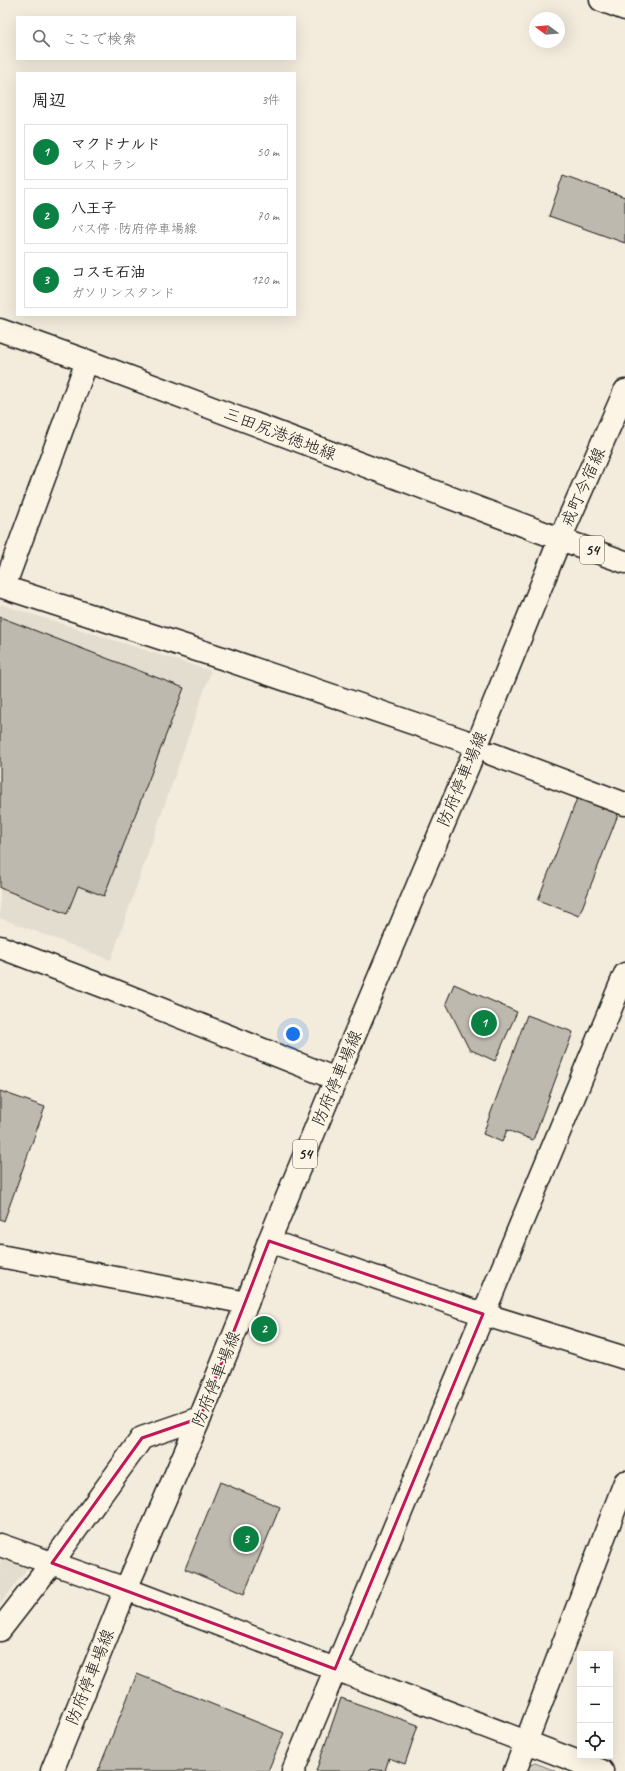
<!DOCTYPE html>
<html lang="ja">
<head>
<meta charset="utf-8">
<style>
  :root { --surface:#fff; --page:#f6f6f6; --text:#202124; --muted:#757577; --line:#e0e0e0; --accent:#0b8043 }
  body { margin:0; font-family:Caveat,"Klee One",sans-serif; background:var(--page); color:var(--text) }
  .controls { position:absolute; right:12px; bottom:12px; display:grid; overflow:hidden; border-radius:0px; box-shadow:0 4px 16px #0002 }
  .controls button { width:36px; height:36px; display:grid; place-items:center; padding:0; border:0; border-bottom:1px solid var(--line); background:var(--surface); color:var(--text); font:20px sans-serif }
  .compass { position:absolute; left:529px; top:12px; width:36px; height:36px; border-radius:50%; background:var(--surface); box-shadow:0 4px 16px #0002; rotate:286deg }
  .you { position:absolute; left:293px; top:1034px; width:14px; height:14px; margin:-10px; border:3px solid #fff; border-radius:50%; background:#1a73e8; box-shadow:0 0 0 6px #1a73e833 }
  .badge { display:grid; place-items:center; width:26px; height:26px; border-radius:50%; background:var(--accent); color:#fff; font-size:13px; font-weight:700 }
  .pin { position:absolute; translate:-50% -50%; border:2px solid #fff; box-shadow:0 1px 4px #0006 }
  .list { margin:0; padding:0; list-style:none }
  h2 { display:flex; justify-content:space-between; align-items:center; height:52px; margin:0; padding:0 16px; font-size:17px }
  h2 small { font-size:13px; font-weight:400; color:var(--muted) }
  .list li { display:grid; grid-template-columns:26px 1fr auto; gap:12px; align-items:center; box-sizing:border-box; height:56px; margin:0 8px 8px; padding:0 8px; border:1px solid var(--line); border-radius:0px }
  .list b { display:block; font-size:15px; white-space:nowrap }
  .list p { margin:0; font-size:13px; white-space:nowrap; color:var(--muted) }
  .list em { font-size:13px; font-style:normal; color:var(--muted) }
  .icon { flex:none; width:22px; height:22px; fill:none; stroke:currentColor; stroke-width:2; stroke-linecap:round; stroke-linejoin:round }
  .map { position:relative; flex:none; width:625px; height:1771px; overflow:hidden }
  .search { position:absolute; background:var(--surface); box-shadow:0 4px 16px #0002; left:16px; top:16px; width:280px; height:44px; display:flex; align-items:center; gap:10px; box-sizing:border-box; padding:0 14px; border-radius:0px; color:var(--muted); font-size:15px }
  .panel { position:absolute; background:var(--surface); box-shadow:0 4px 16px #0002; left:16px; top:72px; width:280px; height:244px; border-radius:0px }
  .map>svg:first-child { display:block }
</style>
</head>
<body>
<div class="map">
<svg width="625" height="1771" viewBox="0 0 625 1771">
  <rect width="100%" height="100%" fill="#f3ecdd"/>
  <filter id="ink" filterUnits="userSpaceOnUse"><feTurbulence type="fractalNoise" baseFrequency=".025" numOctaves="2"/><feDisplacementMap in="SourceGraphic" scale="8" xChannelSelector="R" yChannelSelector="G"/><feConvolveMatrix kernelMatrix="1 2 1 2 8 2 1 2 1" color-interpolation-filters="sRGB"/></filter>
  <g filter="url(#ink)">
    <!-- built -->
    <path fill="#e3ddcf" d="M0,604l211,67 -100,289 -111,-42z
      M0,1558l28,9 -28,38z"/>
    <!-- green -->
    <path fill="#d3cec1" stroke="#78756e" d="M535,1763l21,8h-35l1,-2z"/>
    <!-- building -->
    <path fill="#beb9ae" stroke="#1c1c1c" d="M563,175l62,22v46l-76,-27z
      M0,617l184,71 -80,208 -26,-10 -11,28 -67,-26z
      M578,796l41,16 -40,104 -41,-16z
      M454,984l63,28 -22,49 -26,-12 -23,-46z
      M527,1015l46,17 -40,108 -26,-10 -5,12 -19,-8z
      M0,1091l45,16 -41,114 -4,-2z
      M220,1482l60,25 -36,87 -59,-25z
      M137,1674l147,59 -16,38h-170z
      M341,1698l77,27 -13,39 -16,-6 -4,13 -15,-2 -1,2h-53z"/>
    <g fill="none" stroke-linecap="round" stroke-linejoin="round">
      <defs>
        <path id="street" d="M0,586l222,72 255,87
          M4,587l83,-226
          M492,754l133,50
          M0,1256l247,47
          M0,1545l126,44 476,182
          M0,1630l52,-67 90,-125 58,-20
          M293,1771l332,-797
          M515,1771l110,-289"/>
        <path id="secondary" d="M601,0l24,9
          M0,330l87,31 473,178 65,-148
          M0,947l108,41 228,91
          M269,1241l214,73 142,44"/>
        <path id="primary" d="M52,1771l74,-182 74,-171 47,-115 22,-62 67,-162 141,-334 83,-206 65,23"/>
      </defs>
      <!-- street casing -->
      <use href="#street" stroke="#1c1c1c" stroke-width="25"/>
      <!-- secondary casing -->
      <use href="#secondary" stroke="#1c1c1c" stroke-width="25"/>
      <!-- primary casing -->
      <use href="#primary" stroke="#1c1c1c" stroke-width="25"/>
      <!-- street -->
      <use href="#street" stroke="#fcf5e5" stroke-width="22"/>
      <!-- secondary -->
      <use href="#secondary" stroke="#fcf5e5" stroke-width="22"/>
      <!-- primary -->
      <use href="#primary" stroke="#fcf5e5" stroke-width="22"/>
    </g>
  </g>
  <!-- marked area -->
  <path fill="none" stroke="#c2185b" stroke-width="3" stroke-linejoin="round" d="M269,1241l214,73 -148,355 -283,-106 90,-125 58,-20z"/>
  <g text-anchor="middle" dominant-baseline="central" stroke-width="3.5" stroke-linejoin="round" paint-order="stroke">
    <!-- shield labels -->
    <g fill="#fcf5e5" stroke="#5f5d58" stroke-width="1">
      <rect x="580" y="536" width="24" height="28" rx="3"/>
      <rect x="293" y="1140" width="24" height="28" rx="3"/>
    </g>
    <g font-size="16" font-weight="bold" fill="#1c1c1c">
      <text x="592" y="550">54</text>
      <text x="305" y="1154">54</text>
    </g>
    <!-- street labels -->
    <g font-size="17" fill="#1c1c1c" stroke="#fcf5e5">
      <text transform="translate(280 434) rotate(21)">三田尻港徳地線</text>
      <text transform="translate(583 487) rotate(-66)">戒町今宿線</text>
      <text transform="translate(462 779) rotate(-67)">防府停車場線</text>
      <text transform="translate(337 1078) rotate(-67)">防府停車場線</text>
      <text transform="translate(216 1379) rotate(-68)">防府停車場線</text>
      <text transform="translate(90 1677) rotate(-68)">防府停車場線</text>
    </g>
  </g>
</svg>
<div class="controls">
<button>+</button>
<button>−</button>
<button><svg class="icon" aria-label="locate" viewBox="0 0 24 24"><circle cx="12" cy="12" r="6"/><path d="M12 2v4M12 18v4M2 12h4M18 12h4"/></svg></button>
</div>
<svg class="compass" viewBox="-18 -18 36 36"><path d="M0-13l5 13h-10z" fill="#e53935"/><path d="M0 13l5-13h-10z" fill="#757577"/></svg>
<div class="you"></div>
<div class="pin badge" style="left:484px;top:1023px">1</div>
<div class="pin badge" style="left:264px;top:1329px">2</div>
<div class="pin badge" style="left:246px;top:1539px">3</div>
<div class="search"><svg class="icon" aria-label="search" viewBox="0 0 24 24"><circle cx="10" cy="10" r="6"/><path d="M15 15l6 6"/></svg>ここで検索</div>
<section class="panel">
<h2>周辺<small>3件</small></h2>
<ul class="list">
<li><span class="badge">1</span><div><b>マクドナルド</b><p>レストラン</p></div><em>50 m</em></li>
<li><span class="badge">2</span><div><b>八王子</b><p>バス停 · 防府停車場線</p></div><em>70 m</em></li>
<li><span class="badge">3</span><div><b>コスモ石油</b><p>ガソリンスタンド</p></div><em>120 m</em></li>
</ul>
</section>
</div>
</body>
</html>
